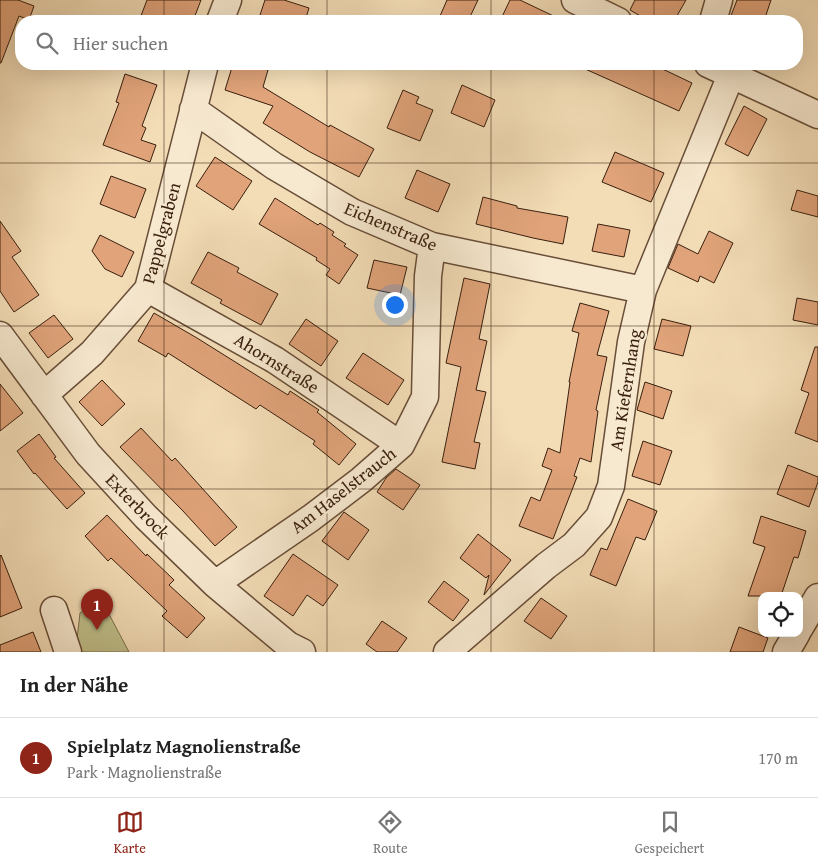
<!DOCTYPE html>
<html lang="de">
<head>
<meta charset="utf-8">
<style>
  :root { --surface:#fff; --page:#f6f6f6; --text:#222; --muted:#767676; --line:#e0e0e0; --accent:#8f2418 }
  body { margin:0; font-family:"Gentium Book Plus",serif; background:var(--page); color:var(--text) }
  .controls { position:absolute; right:15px; bottom:15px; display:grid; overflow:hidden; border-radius:10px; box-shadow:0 5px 20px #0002 }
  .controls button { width:45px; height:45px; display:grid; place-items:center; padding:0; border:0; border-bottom:1px solid var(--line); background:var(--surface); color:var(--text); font:25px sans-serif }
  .you { position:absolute; left:394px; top:304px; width:18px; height:18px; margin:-12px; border:4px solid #fff; border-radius:50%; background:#1a73e8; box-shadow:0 0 0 8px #1a73e833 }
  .badge { display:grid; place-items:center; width:32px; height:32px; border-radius:50%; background:var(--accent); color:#fff; font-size:16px; font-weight:700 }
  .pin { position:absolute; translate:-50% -41px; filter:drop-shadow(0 1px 2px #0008) }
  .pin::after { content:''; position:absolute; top:26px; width:18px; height:15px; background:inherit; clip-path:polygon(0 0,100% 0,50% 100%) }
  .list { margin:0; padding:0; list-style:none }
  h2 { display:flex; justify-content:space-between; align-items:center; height:65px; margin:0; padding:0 20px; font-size:21px }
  h2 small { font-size:16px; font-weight:400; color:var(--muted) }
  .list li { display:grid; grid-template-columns:32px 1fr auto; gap:15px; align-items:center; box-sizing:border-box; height:80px; padding:0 20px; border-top:1px solid var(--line) }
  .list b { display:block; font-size:19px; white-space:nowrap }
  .list p { margin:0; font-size:16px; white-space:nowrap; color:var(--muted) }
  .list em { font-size:16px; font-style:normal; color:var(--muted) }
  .icon { flex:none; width:28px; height:28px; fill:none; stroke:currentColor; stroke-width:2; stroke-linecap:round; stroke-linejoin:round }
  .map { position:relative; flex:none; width:818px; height:652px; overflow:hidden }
  .search { position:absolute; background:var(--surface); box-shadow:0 5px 20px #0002; left:15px; right:15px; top:15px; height:55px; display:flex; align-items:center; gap:12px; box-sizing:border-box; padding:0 18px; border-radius:20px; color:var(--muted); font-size:19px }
  .sheet { height:145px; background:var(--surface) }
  nav { display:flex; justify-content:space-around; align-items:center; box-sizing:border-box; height:70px; border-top:1px solid var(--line); background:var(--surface); font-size:14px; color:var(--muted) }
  nav a { display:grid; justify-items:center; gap:2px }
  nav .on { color:var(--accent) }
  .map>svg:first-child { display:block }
</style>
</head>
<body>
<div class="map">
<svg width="818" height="652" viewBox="0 0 818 652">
  <rect width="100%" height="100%" fill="#f3ddb7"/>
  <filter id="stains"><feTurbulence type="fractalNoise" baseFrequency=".004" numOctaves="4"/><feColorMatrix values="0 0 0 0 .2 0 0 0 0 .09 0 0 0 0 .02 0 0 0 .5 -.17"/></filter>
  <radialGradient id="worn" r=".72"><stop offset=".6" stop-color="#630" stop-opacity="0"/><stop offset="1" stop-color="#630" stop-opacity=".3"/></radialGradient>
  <!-- green -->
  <path fill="#bfbf8b" stroke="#7c6f4c" d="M101,599l28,53h-52l-1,-4 4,-35z"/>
  <!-- building -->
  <path fill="#e0a37a" stroke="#391f0e" d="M0,0h18l16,6 -5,14 -10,-4 -18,47h-1z
    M147,0h54l-8,21h-54z
    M265,0h19l25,8 -4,13h-47z
    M447,0h31l-10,21h-17l-11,-5z
    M510,0h10l44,21h-64z
    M635,0h51l-12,21h-13l-9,-5 -3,5 -19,-11z
    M737,0h34l-7,21h-35z
    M233,64h15l20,6 -5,17 66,40 1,-2 44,24 -15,28 -49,-25 -47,-29 10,-17 -48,-16z
    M574,64h78l40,19 -13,28z
    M125,74l32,11 -15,41 4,2 -5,12 15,5 -6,17 -47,-17 16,-42 -3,-1z
    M462,85l33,15 -11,27 -33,-14z
    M403,90l16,7 -3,6 17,7 -13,31 -33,-13z
    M744,106l23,13 -19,37 -23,-12z
    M615,152l49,21 -13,29 -49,-20z
    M215,157l37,24 -19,29 -37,-24z
    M417,170l33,14 -12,28 -33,-14z
    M111,176l35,13 -11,29 -35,-14z
    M797,190l21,6v21l-27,-7z
    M483,197l34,9v2l51,9 -5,27 -30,-6 -57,-14z
    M275,198l43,27 2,-2 14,9 -2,3 14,9 -2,2 14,9 -19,29 -13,-9 4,-6 -14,-9 1,-2 -58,-34z
    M0,221l21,30 -9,6 27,38 -25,17 -14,-21z
    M598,224l32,6 -6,27 -32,-6z
    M709,231l24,12 -19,40 -14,-7 -2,6 -30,-14 10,-24 20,10z
    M100,235l34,17 -12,25 -17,-8 -13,-18z
    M208,252l31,16 -2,4 41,22 -17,31 -41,-22 2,-3 -31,-17z
    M374,260l33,7 -7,28 -33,-7z
    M464,278l26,6 -11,55 8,2 -11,49 10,2 -12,50 6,1 -5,26 -33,-7 19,-95 -15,-4z
    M797,298l21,4v23l-25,-5z
    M580,303l29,8 -12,44 10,2 -11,53 2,1 -7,51 -11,-4 -6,18 3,1 -24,62 -34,-13 12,-29 9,4 12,-31 -10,-4 6,-18 12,5 10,-71h-1l10,-49 -7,-2z
    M154,313l43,25 91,57 2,-4 29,19 -2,2 39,32 -17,21 -26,-21 2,-3 -55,-36 -4,4 -88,-56 -2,4 -28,-16z
    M54,315l19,24 -25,19 -19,-25z
    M306,319l32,22 -17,25 -32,-22z
    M662,319l29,7 -8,30 -29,-7z
    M815,347h3v95l-23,-9 14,-40 -8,-3z
    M363,353l41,27 -16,25 -42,-27z
    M102,380l23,24 -23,22 -23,-24z
    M645,382l27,9 -9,28 -26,-9z
    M0,384l23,29 -23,18z
    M141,428l31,33 3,-3 62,69 -22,19 -32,-35 -63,-64z
    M39,434l17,23 -2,1 31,35 -18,16 -32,-36 -1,1 -17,-23z
    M643,441l29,10 -12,34 -28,-9z
    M788,465l30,12v5l-9,25 -32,-13z
    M396,469l24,16 -17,25 -26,-18 9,-14z
    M628,499l29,12 -12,29 -9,-3 -20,49 -26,-11 11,-27 6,2z
    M344,512l25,18 -21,30 -26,-19z
    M107,515l39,41 1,-2 27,26 -5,5 36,33 -18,20 -25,-22 5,-5 -56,-53 -3,3 -23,-25z
    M761,516l45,15 -8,27 -4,-1 -13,39h-33l17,-49 -12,-4z
    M478,534l33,26 -27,35 5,-20 -3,3 -26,-20z
    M293,554l45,31 -15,21 -16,-11 -14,21 -29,-20z
    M1,555l21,53 -22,9v-61z
    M444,581l25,19 -16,21 -25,-19z
    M541,598l26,18 -16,23 -27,-18z
    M382,621l25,17 -10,14h-20l-11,-8z
    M739,627l29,11 -5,14h-33z
    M33,632l8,20h-41v-7z"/>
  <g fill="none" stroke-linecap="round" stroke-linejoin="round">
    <defs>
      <path id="minor" d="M575,0l43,21
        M220,21l8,-21
        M713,21l6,-21
        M708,64l110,51
        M193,109l81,57 78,46 80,34 211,44
        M148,289l127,71 126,85
        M0,335l88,119 58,63 69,67 73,61 14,7
        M44,395l48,-42 56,-64 57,-225
        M215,584l96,-66 50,-38 40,-35 24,-48 3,-121 4,-30
        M54,610l14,42
        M799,629l19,-32
        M447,652l99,-86 28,-21 25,-28 12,-31 20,-144 12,-52 88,-215
        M786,652l11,-19"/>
    </defs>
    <!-- minor casing -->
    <use href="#minor" stroke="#684e38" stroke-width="29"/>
    <!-- minor -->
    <use href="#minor" stroke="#f7e9d0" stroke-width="26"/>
  </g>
  <!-- grid -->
  <path fill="none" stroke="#391f0e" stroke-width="1" stroke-opacity="0.55" d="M164,0v21M327,0v21M491,0v21M654,0v21M164,64v588M327,64v588M491,64v588M654,64v588M0,163h818M0,326h818M0,489h818"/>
  <g text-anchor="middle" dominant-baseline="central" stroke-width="4.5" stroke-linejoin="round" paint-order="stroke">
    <!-- street labels -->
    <g font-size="18" fill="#391f0e" stroke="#f7e9d0">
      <text transform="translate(391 226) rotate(23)">Eichenstraße</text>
      <text transform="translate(161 233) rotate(-75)">Pappelgraben</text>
      <text transform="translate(277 363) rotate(32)">Ahornstraße</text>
      <text transform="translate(625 390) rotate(-81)">Am Kiefernhang</text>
      <text transform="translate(343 490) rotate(-38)">Am Haselstrauch</text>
      <text transform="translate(138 506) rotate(46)">Exterbrock</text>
    </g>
  </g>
  <rect width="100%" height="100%" filter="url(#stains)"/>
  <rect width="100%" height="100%" fill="url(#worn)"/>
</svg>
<div class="controls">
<button><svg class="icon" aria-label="locate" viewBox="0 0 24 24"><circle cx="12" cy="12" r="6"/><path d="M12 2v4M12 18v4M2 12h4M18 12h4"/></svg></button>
</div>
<div class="you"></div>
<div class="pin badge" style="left:97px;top:630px">1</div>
<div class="search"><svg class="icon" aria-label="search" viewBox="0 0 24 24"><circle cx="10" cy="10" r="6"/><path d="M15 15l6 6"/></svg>Hier suchen</div>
</div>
<section class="sheet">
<h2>In der Nähe<small></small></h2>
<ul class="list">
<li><span class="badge">1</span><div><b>Spielplatz Magnolienstraße</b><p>Park · Magnolienstraße</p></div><em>170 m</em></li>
</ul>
</section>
<nav>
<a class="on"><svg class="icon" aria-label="map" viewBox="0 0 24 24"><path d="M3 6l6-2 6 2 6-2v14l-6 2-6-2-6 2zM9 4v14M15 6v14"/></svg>Karte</a>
<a><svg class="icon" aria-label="directions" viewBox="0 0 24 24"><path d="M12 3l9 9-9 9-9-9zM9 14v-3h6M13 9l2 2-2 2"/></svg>Route</a>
<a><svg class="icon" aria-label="saved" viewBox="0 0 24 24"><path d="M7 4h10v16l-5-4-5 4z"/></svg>Gespeichert</a>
</nav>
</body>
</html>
